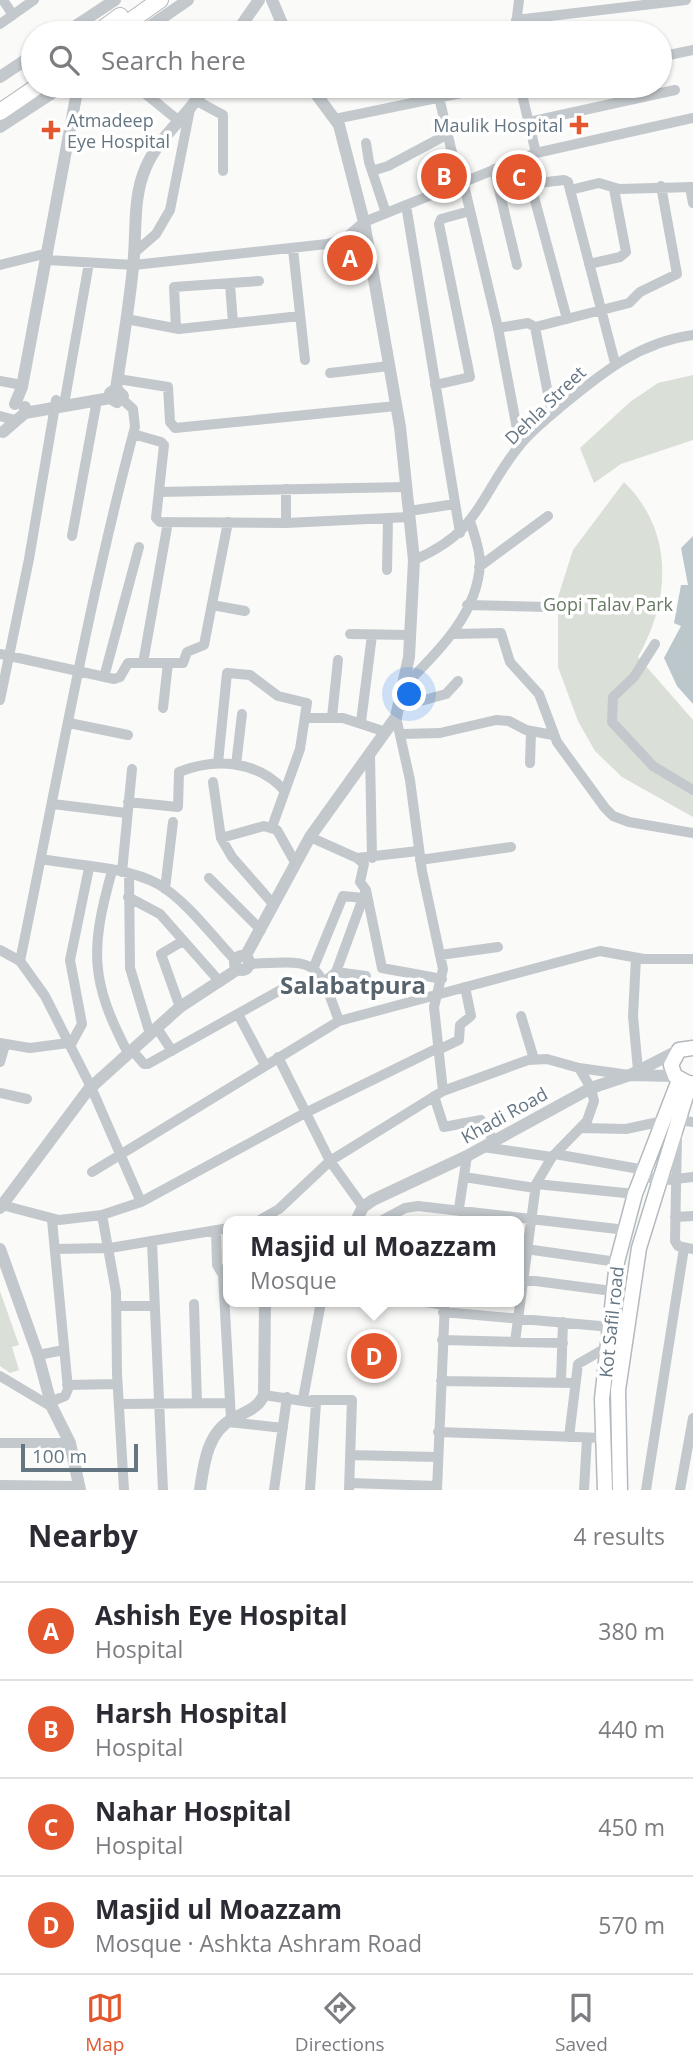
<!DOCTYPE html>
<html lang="en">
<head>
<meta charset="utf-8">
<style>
  :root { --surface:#fff; --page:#f2f2f3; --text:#2b2b33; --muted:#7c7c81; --line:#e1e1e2; --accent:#e4572e }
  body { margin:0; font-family:"Open Sans",sans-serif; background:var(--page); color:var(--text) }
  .scale { position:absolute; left:21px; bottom:18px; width:117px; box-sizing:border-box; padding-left:7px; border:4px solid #657683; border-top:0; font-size:19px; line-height:24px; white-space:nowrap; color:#657683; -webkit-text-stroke:5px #fff; paint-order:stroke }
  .you { position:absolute; left:410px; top:695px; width:24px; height:24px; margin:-18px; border:5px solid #fff; border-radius:50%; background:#1a73e8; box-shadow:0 0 0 10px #1a73e833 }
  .badge { display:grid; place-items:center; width:46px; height:46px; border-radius:50%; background:var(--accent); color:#fff; font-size:23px; font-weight:700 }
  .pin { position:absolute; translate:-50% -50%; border:4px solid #fff; box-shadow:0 2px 7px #0006 }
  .popup { position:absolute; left:223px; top:1216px; width:301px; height:91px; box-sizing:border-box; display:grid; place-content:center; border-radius:14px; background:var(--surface); filter:drop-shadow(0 2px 5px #0005); font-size:23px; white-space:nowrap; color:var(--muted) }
  .popup b { font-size:26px; color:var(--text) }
  .popup::after { content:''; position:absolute; left:50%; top:100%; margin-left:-14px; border:14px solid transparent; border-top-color:var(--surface) }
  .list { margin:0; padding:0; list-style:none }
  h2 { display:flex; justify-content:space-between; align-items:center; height:91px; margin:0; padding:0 28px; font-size:30px }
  h2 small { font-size:23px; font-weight:400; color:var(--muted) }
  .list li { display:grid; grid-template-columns:46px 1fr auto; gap:21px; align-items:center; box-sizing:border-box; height:98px; padding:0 28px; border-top:2px solid var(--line) }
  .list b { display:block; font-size:26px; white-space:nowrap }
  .list p { margin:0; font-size:23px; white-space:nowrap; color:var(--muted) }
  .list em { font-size:23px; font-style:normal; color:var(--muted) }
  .icon { flex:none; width:38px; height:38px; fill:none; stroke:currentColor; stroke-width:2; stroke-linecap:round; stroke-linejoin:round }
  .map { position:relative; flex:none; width:693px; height:1490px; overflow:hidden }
  .search { position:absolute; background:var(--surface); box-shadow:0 2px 5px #0004; left:21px; right:21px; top:21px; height:77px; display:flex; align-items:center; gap:18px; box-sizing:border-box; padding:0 24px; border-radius:38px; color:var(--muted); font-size:26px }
  .sheet { height:483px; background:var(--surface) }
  nav { display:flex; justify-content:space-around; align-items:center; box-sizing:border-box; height:98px; border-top:2px solid var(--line); background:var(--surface); font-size:19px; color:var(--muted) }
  nav a { display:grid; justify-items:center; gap:4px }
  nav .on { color:var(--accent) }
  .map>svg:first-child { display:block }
</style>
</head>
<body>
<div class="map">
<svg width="693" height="1490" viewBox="0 0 693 1490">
  <rect width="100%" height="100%" fill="#fafaf8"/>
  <!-- green -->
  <path fill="#dadfd7" d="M693,375v65l-72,24 -27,19 -14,-35 50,-46 28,-19z
    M624,482c50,49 47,117 14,175l55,63v97l-71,-40 -27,-26 -17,-30 -20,-54v-70l15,-47z
    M0,1291l19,54 -7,2 7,23 -9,3 -10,-7z"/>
  <!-- water -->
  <path fill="#bbc7cb" d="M693,536v168l-16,-18 -13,-28 17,-32 -7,-3 7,-38h7l-7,-37z"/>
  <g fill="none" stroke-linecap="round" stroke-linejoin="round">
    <defs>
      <path id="secondary" d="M688,1083l-13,-7 -4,-11 8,-15 14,-2
        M605,1490l-3,-91 15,-137 18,-68 44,-114
        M620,1490l-2,-100 21,-142 51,-165"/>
      <path id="trunk" d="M97,33l23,-17
        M113,33l47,-33
        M0,112l38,-26"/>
    </defs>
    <!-- secondary casing -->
    <use href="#secondary" stroke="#b3babf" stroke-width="17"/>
    <!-- trunk casing -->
    <use href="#trunk" stroke="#b4b9bd" stroke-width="18"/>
    <!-- minor -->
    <path stroke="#c3c8cc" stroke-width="10" d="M3,0l10,15
      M516,20l170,-20
      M0,24l34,-24
      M515,33l4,-33
      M660,57l33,-7
      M136,86l43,35
      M520,86l16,67
      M439,97l20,86
      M197,101l26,14v56
      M335,119l160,-33
      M529,122l146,-32
      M366,143l3,19 17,51
      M530,156l8,27 -5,10 34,126
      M494,169l23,96
      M372,171l16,-5 60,-32
      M463,181l35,147 22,117
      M538,183l26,-3 4,2 47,181
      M690,187l3,16
      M570,190l29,-7 20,6 74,-2
      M406,205l54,328
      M293,249l12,111
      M134,253l22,-19 14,-24 20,-101
      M47,260l87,5 193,-21 17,-5 20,-17 172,-69 157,-35
      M589,264l31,-7 6,-5 -12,-63
      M0,265l48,-12
      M230,284l3,39
      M126,319l53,10 121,-13
      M535,327l17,87
      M176,328l-2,-41 85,-6
      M498,328l30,-5 7,4 94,-24 11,-11 37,-18 -16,-88
      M330,373l59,-7
      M118,379l50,8 2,35 5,6 221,-22
      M0,381l22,4
      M435,385l35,-8 -31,-153 2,-5 29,-8
      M65,399l24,-136
      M0,416l15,4
      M133,434l28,8 3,3 -8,73 4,4 126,1 123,-6
      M159,492l247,-5
      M409,511l46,-7
      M286,523v-34
      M72,536l25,-136
      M414,560c68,-29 65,-65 106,-115 12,-15 29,-28 43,-40 40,-33 77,-63 130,-70
      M479,567l69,-51
      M387,570l1,-51
      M212,605l33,6
      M467,605l80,2
      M350,634l60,1
      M452,634l49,-1 9,29 29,32 18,48 48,66 8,8 16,6 64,11
      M655,644l-21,33 -21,20 -1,25 41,44 40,24
      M0,654l114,25 6,-2 8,-14h55l4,-11 17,-7 24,-123
      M143,663l25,-141
      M104,677l35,-130
      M404,686c33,-33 74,-72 76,-123 0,-14 -6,-29 -10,-42
      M0,700l29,-141 27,-159
      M399,707l47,-13 12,-13
      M163,708l5,-45
      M332,717l6,-57
      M396,717l14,63 12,91 21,98 -9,38 9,84 85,-31 19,-1 32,9 50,7
      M306,718h37l43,14
      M361,722l11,-87
      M69,723l59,12
      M402,734l38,-1 56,-13 13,1 17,9 27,5
      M370,754l2,104
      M218,763l9,-90 23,2 28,21 29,7 -7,46 -28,78
      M530,763l1,-31
      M236,765l6,-51
      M213,782l8,56 11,19 42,48
      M128,802l50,5 1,-35c37,-15 78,-11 105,18
      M53,804l73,9
      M310,837l47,21 61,-7
      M221,838l43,-12 13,4 19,34
      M357,858l7,6 -4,18 6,8 16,78 60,11
      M41,859c38,7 83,7 117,25 29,17 54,52 77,76
      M420,860l91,-13
      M112,871c-22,78 -22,110 16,182
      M122,872l10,-103
      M129,873l1,95 20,66
      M209,878l52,52
      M165,889l8,-67
      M128,897l32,17 60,68
      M0,950l20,11 25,35 46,91 50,115
      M440,955l58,-8
      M636,958l-3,58 5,54
      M20,961c37,-179 68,-358 115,-534l-2,-18 -11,-10
      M248,964c68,-3 68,-8 91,57
      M313,969l30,-73 20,2
      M336,972l30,4
      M325,981l11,-9 30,-82
      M180,1007l-19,-53 22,-13
      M238,1014l27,51
      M521,1016l13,43
      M157,1028l15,23
      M0,1043l30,5 38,-5
      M70,1046l12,-22 -12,-64 19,-92
      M440,1049l19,-9 1,-15 11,-9 -6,-29
      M132,1050l12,14h4l136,-76
      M278,1057l52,104 33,46
      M0,1062l5,-17
      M0,1093l27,6
      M434,1096l10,31 37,-7 13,21
      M678,1120l15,2
      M580,1128l46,1 37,-8
      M677,1136l-2,105 3,5 15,3
      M483,1147l69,10
      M555,1154l90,16
      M92,1172l247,-151 261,-70 44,8h49
      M643,1175l15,6 35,-4
      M464,1177l71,11
      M536,1184l99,10
      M2,1205l57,15 43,-5 39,-13 164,-89 135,-66
      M102,1215l14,77 1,82 7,116
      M675,1217l18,-1
      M258,1221l21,-12 51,-48 113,-70
      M381,1221l24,-13 13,-2 208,24
      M457,1221l10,-65
      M216,1230l1,35 6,10 8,144
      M152,1242l11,248
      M519,1248l98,14
      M55,1249l55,-1 119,-20
      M520,1279l92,12
      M426,1302l18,3
      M194,1304l3,99
      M116,1306h39
      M443,1312l168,15
      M442,1340l121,3
      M515,1342l21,-158 16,-27 35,-36 7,-20 -3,-13 -12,-20
      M38,1355l26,-5
      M0,1376l52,31
      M441,1381l133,2
      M561,1381l2,-59
      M67,1385l50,-1
      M264,1395l52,8 -6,87
      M303,1399l18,-97
      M312,1400h40l-3,90
      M50,1402l15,-6 3,-7 -16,-169
      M119,1404l109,-1
      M228,1422l55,6
      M438,1432l165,6
      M569,1437l9,-73 33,-19
      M0,1443h70
      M350,1455l88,2
      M350,1483l87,3
      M0,1485l80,1
      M274,1490l13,-93
      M437,1490l8,-188
      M584,1490l3,-52
      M646,1490l38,-242
      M680,1490l13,-72"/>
    <!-- tertiary -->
    <path stroke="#c3c8cc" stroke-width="12" d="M272,0l14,33
      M65,33l50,-33
      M140,33l48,-33
      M236,33l23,-33
      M0,77l33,-22
      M0,127l63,-41
      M110,398v-5l6,-4c6,-40 13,-81 17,-122 4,-33 -1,-69 13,-100 13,-31 43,-52 60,-81
      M15,404l7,-17 56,-301
      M25,413l85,-15 7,4 6,-6 -7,-7
      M3,432l22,-19v-6
      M235 963a7 7 0 1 1 14 0a7 7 0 1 1-14 0Z
      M245,957l65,-120 86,-120 13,-60 5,-97 -14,-133 -36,-205 -25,-97 -29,-39
      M630,1075l45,1
      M0,1208l88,-118 92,-83 58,-38
      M356,1221l7,-14 10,-7 94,-44 124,-68 39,-13 49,-25
      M0,1249l38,106 14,52 18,36 10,47
      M200,1490c4,-27 7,-58 34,-72 13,-7 23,-9 30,-23l1,-93"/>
    <!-- secondary -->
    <use href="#secondary" stroke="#fff" stroke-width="14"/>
    <!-- trunk -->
    <use href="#trunk" stroke="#fff" stroke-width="16"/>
  </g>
  <!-- markers -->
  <g fill="#e4572e" stroke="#fff" stroke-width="2.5">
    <path d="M575.5 114.5h7v7h7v7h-7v7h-7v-7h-7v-7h7z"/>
    <path d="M47.5 119.5h7v7h7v7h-7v7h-7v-7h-7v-7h7z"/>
  </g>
  <g text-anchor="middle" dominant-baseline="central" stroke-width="7" stroke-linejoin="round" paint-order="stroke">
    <!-- poi labels -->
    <g font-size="18" fill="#657683" stroke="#fff" text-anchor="start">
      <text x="67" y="120">Atmadeep<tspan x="67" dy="21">Eye Hospital</tspan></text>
      <text x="563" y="125" text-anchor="end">Maulik Hospital</text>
    </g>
    <!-- street labels -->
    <g font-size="18" fill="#657683" stroke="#fff">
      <text transform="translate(545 405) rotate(-44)">Dehla Street</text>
      <text transform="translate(504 1115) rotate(-29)">Khadi Road</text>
      <text transform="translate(611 1322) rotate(-84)">Kot Safil road</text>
    </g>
    <!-- park labels -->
    <g font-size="18" fill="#687a64" stroke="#fff">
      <text x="608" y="604">Gopi Talav Park</text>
    </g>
    <!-- district labels -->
    <g font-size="24" font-weight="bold" fill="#57646e" stroke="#fff">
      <text x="353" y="984">Salabatpura</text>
    </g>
  </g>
</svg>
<div class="scale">100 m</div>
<div class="you"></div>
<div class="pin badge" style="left:350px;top:258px">A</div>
<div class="pin badge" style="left:444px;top:176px">B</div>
<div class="pin badge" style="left:519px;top:177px">C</div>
<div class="pin badge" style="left:374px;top:1356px">D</div>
<div class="popup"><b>Masjid ul Moazzam</b>Mosque</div>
<div class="search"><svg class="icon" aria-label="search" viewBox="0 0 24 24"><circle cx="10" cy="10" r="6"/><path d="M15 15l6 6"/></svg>Search here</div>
</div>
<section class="sheet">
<h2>Nearby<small>4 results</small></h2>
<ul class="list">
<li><span class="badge">A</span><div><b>Ashish Eye Hospital</b><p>Hospital</p></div><em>380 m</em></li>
<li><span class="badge">B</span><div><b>Harsh Hospital</b><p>Hospital</p></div><em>440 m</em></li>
<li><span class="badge">C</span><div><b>Nahar Hospital</b><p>Hospital</p></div><em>450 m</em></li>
<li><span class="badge">D</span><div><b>Masjid ul Moazzam</b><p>Mosque · Ashkta Ashram Road</p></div><em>570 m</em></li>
</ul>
</section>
<nav>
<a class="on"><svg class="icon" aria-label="map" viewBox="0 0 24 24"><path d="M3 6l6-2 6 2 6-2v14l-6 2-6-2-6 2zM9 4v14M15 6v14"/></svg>Map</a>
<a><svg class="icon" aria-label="directions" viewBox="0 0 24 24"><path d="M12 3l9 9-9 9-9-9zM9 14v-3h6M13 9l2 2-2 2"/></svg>Directions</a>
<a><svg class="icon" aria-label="saved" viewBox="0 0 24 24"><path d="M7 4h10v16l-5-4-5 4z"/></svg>Saved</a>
</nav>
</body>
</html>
